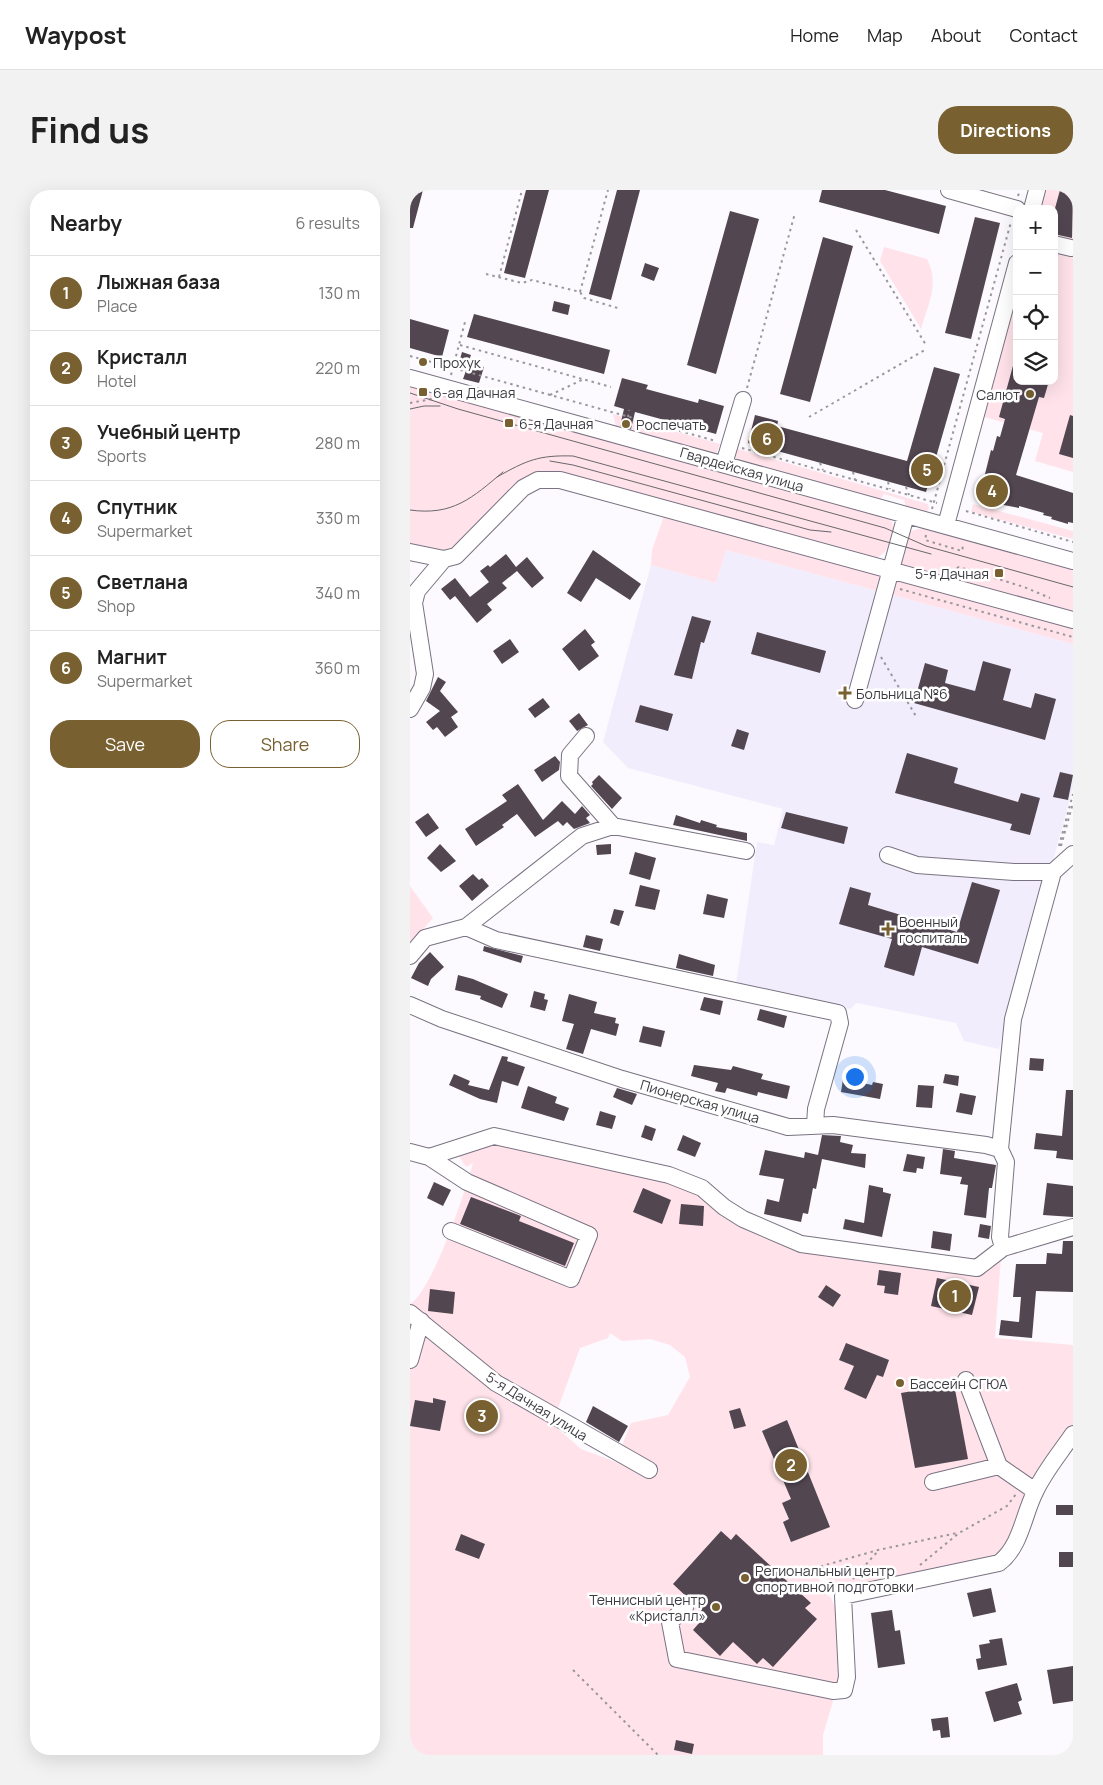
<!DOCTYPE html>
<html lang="en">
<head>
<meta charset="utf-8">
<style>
  :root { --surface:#fff; --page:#f2f2f2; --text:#222; --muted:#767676; --line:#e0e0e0; --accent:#786031 }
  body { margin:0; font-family:Manrope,sans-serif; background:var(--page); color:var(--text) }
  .controls { position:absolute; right:15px; top:15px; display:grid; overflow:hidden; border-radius:10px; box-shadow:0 5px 20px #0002 }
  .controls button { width:45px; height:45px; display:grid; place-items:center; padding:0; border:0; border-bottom:1px solid var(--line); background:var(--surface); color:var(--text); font:25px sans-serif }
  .you { position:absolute; left:444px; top:886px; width:18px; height:18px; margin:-12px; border:4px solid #fff; border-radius:50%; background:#1a73e8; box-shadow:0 0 0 8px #1a73e833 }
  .badge { display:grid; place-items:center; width:32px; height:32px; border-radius:50%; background:var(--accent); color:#fff; font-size:16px; font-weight:700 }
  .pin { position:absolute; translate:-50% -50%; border:2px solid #fff; box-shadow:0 1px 5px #0006 }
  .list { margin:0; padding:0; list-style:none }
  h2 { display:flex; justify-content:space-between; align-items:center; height:65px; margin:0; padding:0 20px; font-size:21px }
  h2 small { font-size:16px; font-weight:400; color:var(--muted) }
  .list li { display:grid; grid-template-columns:32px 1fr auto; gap:15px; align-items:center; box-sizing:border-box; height:75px; padding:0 20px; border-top:1px solid var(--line) }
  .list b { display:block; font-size:19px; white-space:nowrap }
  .list p { margin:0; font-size:16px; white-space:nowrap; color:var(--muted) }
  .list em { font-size:16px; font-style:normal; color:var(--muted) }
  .actions { display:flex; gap:10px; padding:15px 20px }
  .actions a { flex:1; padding:11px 0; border:1px solid var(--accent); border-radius:20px; text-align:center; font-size:18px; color:var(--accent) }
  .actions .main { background:var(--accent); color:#fff }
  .icon { flex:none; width:28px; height:28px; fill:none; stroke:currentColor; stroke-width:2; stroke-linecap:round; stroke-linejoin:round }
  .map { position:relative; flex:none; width:663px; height:1565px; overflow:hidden; border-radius:20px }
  header { display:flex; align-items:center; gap:30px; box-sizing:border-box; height:70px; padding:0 25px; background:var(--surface); border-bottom:1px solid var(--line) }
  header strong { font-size:24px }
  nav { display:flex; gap:28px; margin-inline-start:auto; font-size:18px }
  .intro { display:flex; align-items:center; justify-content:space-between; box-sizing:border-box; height:120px; padding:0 30px }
  h1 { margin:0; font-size:35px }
  .button { padding:12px 22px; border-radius:20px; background:var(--accent); color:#fff; font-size:18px; font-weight:700 }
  main { display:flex; gap:30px; padding:0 30px }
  aside { flex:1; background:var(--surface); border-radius:20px; box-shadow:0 5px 20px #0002 }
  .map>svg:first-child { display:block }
</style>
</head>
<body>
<header>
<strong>Waypost</strong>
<nav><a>Home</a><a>Map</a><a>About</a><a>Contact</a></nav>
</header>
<div class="intro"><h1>Find us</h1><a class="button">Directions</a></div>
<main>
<aside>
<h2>Nearby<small>6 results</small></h2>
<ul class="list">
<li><span class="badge">1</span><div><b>Лыжная база</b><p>Place</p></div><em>130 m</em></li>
<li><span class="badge">2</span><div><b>Кристалл</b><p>Hotel</p></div><em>220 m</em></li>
<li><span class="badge">3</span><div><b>Учебный центр</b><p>Sports</p></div><em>280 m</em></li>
<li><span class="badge">4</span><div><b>Спутник</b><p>Supermarket</p></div><em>330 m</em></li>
<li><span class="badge">5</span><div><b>Светлана</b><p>Shop</p></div><em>340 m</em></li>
<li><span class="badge">6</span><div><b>Магнит</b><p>Supermarket</p></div><em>360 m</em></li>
</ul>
<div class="actions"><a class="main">Save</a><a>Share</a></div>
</aside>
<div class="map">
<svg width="663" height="1565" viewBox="0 0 663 1565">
  <rect width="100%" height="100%" fill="#fcfafe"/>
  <!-- built -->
  <path fill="#f2edfc" d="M316,360l347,94v144l-20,73 -4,2 -50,186 -35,-8 -8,-18 -99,-20 -7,6 -114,-25 21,-142 17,3 9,-36 -155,-41 -25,-26 48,-177 65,18z"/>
  <!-- green -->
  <path fill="#ffe2ea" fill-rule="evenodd" d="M632,0h31v282l-38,-11 8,-28 -62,-17 36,-134v99h37v-172h-17z
    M474,57l43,12c13,25 1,45 -6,70l-41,-68z
    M0,194l477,133 5,5c4,13 -4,33 -18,37l-331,-84 -90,75 -9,3 -34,-7z
    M203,224l107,30 -4,10 -100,-26z
    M325,258l193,56 1,5 -4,4 -19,-6 -2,-7 -20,-6 -4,6 -147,-42z
    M563,314l100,27v8l-102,-27z
    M254,326l409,111v17l-347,-94 -10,33 -65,-18 1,-15z
    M516,337l147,40v49l-171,-49 -4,-7 13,-29z
    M0,696l23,32 -23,26z
    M83,952l176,38 38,18 33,25 188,46 35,6 19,-5 19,-14 -6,82 78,7v81l-50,72c0,24 -14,42 -27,61l-158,31 -24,-23 9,24 8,7 5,12 5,45 -3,29 -15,51v20h-413v-451c23,-14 55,-112 63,-141l-7,4 -7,-11zM200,1143l12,8 28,-2 20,6 15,12 5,20 -22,38 -37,8 -10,25 19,23 -59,-22 -32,-28 8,-10 23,-63 28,-10z"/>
  <!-- building -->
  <path fill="#524651" d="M0,0h13l-10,38h-3z
    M116,0h23l-24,88 -21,-5z
    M207,0h23l-29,110 -22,-6z
    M412,0h63l61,16 -7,28 -120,-32z
    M650,0h13l-1,48 -18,-4v-22z
    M320,21l29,8 -43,155 -29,-9z
    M565,27l25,6 -29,116 -26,-6z
    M413,47l30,9 -43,156 -30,-8z
    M235,73l14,5 -5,13 -13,-5z
    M144,111l16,4 -2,10 -16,-4z
    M64,124l136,36 -6,24 -137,-37z
    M0,129l39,11 -7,27 -32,-9z
    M52,162l9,3 -3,8 16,4 -5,16 -16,-4 4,-11 -9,-2z
    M604,172l3,1v18h32l-5,17 -5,-1 -23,78 57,18v30l-5,-1v2l-17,-5 1,-2 -9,-2 1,-2 -25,-7v2l-26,-5 1,-4 -8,-2 1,-3h-3l2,-8 -2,-1 1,-6 -1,-1 7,-28 2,1 4,-15 3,1 5,-18 -6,-2z
    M524,177l26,7 -34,118 -178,-49 7,-28 23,6 -1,5 130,35z
    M212,188l26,7 -2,4 52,14 1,-4 25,7 -8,28 -81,-22 -4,17 -11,-3 4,-17 -10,-3z
    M660,225l3,1v42l-14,-4z
    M183,360l48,34 -11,16 -34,-22 -15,24 -14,-9z
    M96,364l10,13 11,-10 17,21 -12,10 -15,-17 -15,12 5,5 -20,16 5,6 -15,13 -22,-27 -5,4 -9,-11 14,-11 15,19 19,-15 -9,-11 8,-6 2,2z
    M282,426l19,5 -7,22 -3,-1 -9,37 -18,-4z
    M175,439l10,13 -4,3 8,11 -20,15 -17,-22z
    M347,442l69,19 -6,22 -69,-19z
    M100,449l9,13 -17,12 -9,-13z
    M573,471l28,8 -8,31 28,8 4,-15 21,6 -11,41 -131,-37 11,-40 23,7 -3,13 30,8z
    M28,487l8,5 -6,9 18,21 -7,5 7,10 -13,10 -8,-10 -4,3 -7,-8 14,-11 -14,-10z
    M133,508l7,9 -15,11 -7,-9z
    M230,515l33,9 -5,17 -33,-9z
    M169,523l9,12 -11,6 -8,-10z
    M327,539l12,4 -5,17 -13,-4z
    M497,563l51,15 -4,15 64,19 3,-9 19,5 -10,37 -20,-5 2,-6 -117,-31z
    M145,566l5,6 -1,8 -17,12 -8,-12z
    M650,582l13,3 -5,25 -15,-3z
    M189,585l23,23 -10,11 -21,-23 2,-2 -1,-2z
    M108,594l25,36 19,-19 13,13 7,-8 8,9 -4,3 4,5 -16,6 -7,-7 -4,4 -5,-5 -23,16 -18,-23 -15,11 2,2 -28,19 -11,-17 42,-28 -5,-6z
    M376,622l62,15 -4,17 -63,-16z
    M18,623l11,15 -13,9 -11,-15z
    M266,625l24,8 1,-3 16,5 -1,2 31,6v8l-74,-16z
    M30,654l16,17 -15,11 -14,-14z
    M201,654v10l-14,1 -1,-10z
    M225,662l21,6 -6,22 -21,-6z
    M63,684l6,6 3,-2 7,8 -17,15 -13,-15z
    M562,692l28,8 -22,74 -56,-17 -8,29 -30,-9 8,-28 -53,-15 11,-37 21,6 -3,12 89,27z
    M230,695l20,5 -5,20 -20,-4z
    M297,704l21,5 -4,19 -21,-4z
    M204,719l10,2 -5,15 -9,-3z
    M176,745l17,4 -3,12 -17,-4z
    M74,756l39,10 -2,7 -38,-12z
    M20,762l14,15 -13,12 -3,7 -17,-8 8,-15z
    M269,764l36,11 -2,11 -37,-8z
    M48,785l15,4 35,15 -6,14 -22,-9 1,-3 -26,-6z
    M124,801l11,3 -1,5 4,1 -3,11 -15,-4z
    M159,804l28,8 -3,11 22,5 -1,5 4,1 -3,12 -25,-7 -8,25 -17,-5 8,-25 -12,-3z
    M294,807l19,4 -3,14 -20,-5z
    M350,819l27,7 -3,12 -27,-8z
    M233,836l22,5 -4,16 -22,-5z
    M92,866l6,1 -1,4 18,6 -7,19 -16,-5 -5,22 -17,-4 -31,-14 5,-11 16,7 -2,4 21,5z
    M620,868l14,1 -1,12 -14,-1z
    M284,875l37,5 2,-4 30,8 -2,5 29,7 -3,13 -29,-7 -1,4 -30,-8 -2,5 -10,-2 3,-8 -27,-7z
    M535,884l14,2 -1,10 -15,-3z
    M433,889l29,6 1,-3 10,2 -3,15 -39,-7z
    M508,895l16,1 -2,22 -16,-1z
    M118,896l29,11 -2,6 14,5 -5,13 -43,-13z
    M207,898l20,6 -5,11 -19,-8z
    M656,900h7v70l-17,-2 1,-7 -23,-2 2,-16 26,3z
    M550,903l16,3 -4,19 -16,-3z
    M190,921l16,5 -4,13 -16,-4z
    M235,935l11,4 -4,12 -11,-4z
    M273,945l18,8 -6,14 -18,-7z
    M412,945l19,1 -1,6 13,3 -2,8 15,1 -1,14 -43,-9 -6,30 -3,-1 -5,26 -5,-1 -2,9 -37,-8 3,-15 12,3 5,-23 -25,-4 6,-25 39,8 1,-6 13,3z
    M533,959l12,2 -1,7 42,7 -4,23h-3l-3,30 -22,-3 4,-30 -8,-1 2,-7 -22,-3z
    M497,964l18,3 -2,12 -6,-1 -1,5 -13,-2z
    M24,992l17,8 -8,16 -16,-8z
    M637,993l26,3v31l-30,-2z
    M459,995l14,3v4l8,2 -9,43 -39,-8 2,-10 19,4z
    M233,998l28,12 -9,24 -29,-12z
    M61,1007l50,19 -2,5 55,22 -9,23 -105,-42z
    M271,1014l23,2 -1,20 -24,-2z
    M570,1034l11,2 -2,13 -11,-2z
    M523,1041l19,3 -2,17 -19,-3z
    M653,1051h10v51l-37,-1 -4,47 -33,-3 2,-15 18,2 2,-25h-8l3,-33h30l1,-11 15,1z
    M469,1080l22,3 -3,22 -14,-2 1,-7 -8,-1z
    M527,1088l42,9 -7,28 -41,-9z
    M416,1095l15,10 -8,12 -15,-10z
    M20,1099l25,3 -2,22 -25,-3z
    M436,1153l43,17 -6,17 -6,-2 -11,24 -22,-10 10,-23 -15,-6z
    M544,1194l14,75 -53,9 -14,-75z
    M23,1208l13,3 -6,30 -30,-5 5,-26 18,3z
    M183,1216l35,20 -9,16 -33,-20z
    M330,1218l6,18 -12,3 -5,-18z
    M377,1230l43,107 -39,15 -8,-20 6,-3 -7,-16 9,-4 -29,-68z
    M646,1315h17v10h-17z
    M311,1341l10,9 5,-6 75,69 -6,5 12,11 -44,48 -10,-9 -6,6 -24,-22 -13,14 -27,-26 13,-15 -33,-31z
    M51,1344l24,10 -6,15 -24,-9z
    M649,1362h14v15h-14z
    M581,1398l5,24 -23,5 -6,-24z
    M482,1420l3,21 5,-1 5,34 -27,4 -7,-55z
    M592,1448l5,27 -29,5 -2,-11 5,-1 -2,-13 11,-2 -1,-3z
    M663,1476v35l-20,3 -6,-34z
    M607,1493l5,17 -4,2 4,12 -28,8 -9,-30z
    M538,1527l2,20 -9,1 -1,-8 -7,1 -2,-12z
    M266,1550l18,4 -2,10 -18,-4z"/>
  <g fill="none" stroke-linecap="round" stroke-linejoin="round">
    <defs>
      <path id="minor" d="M539,0l68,19
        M622,19l5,-19
        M644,54l17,4
        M0,188l663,183
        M314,274l19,-64
        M536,335l71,-262
        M0,362l34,7 12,-3 67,-68 15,-8h22l513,140
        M445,510l51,-185
        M0,519l12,-21 3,-14 -11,-71 3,-12 27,-32
        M176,546l-16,19 -1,21 44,50
        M478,665l29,10 97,7h39
        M56,737l30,13 342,73 2,10 -24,86 -1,16
        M0,766l15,-18 41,-11 116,-91 31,-10 133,25
        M0,815l32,14 180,60 166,48 45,-2 153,20 14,4
        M0,962l19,5 38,25 122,53 -18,44 -120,-48
        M19,967l65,-21 175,39 33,13 22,19 19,12 58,25 176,24 26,-20 70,-21
        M593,1058l-3,-11 6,-75 -6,-13 13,-130 40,-147 20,-18
        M0,1123l86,70 153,87
        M0,1170l11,-39
        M589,1276l36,25
        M523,1292l66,-16 -33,-86
        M275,1418l-15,14 7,37 156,32 11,-1 3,-13 -4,-81 156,-33c22,-17 24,-47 36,-71 9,-20 25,-39 38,-58"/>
    </defs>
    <!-- minor casing -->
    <use href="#minor" stroke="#797382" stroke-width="18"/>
    <!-- path -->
    <path stroke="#99979d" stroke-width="2" stroke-dasharray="2.5 4" stroke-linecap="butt" d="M608,6l2,-6
      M446,40l70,115
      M76,84l36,9 10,-3 48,12 4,6 37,11
      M89,87l23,-87
      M170,102l28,-102
      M50,155l151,42
      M0,166l306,85
      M41,185l14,-53
      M337,198l48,-175
      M140,205l32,-15
      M0,213l22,-4
      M218,227l1,-7
      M399,227l116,-67
      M252,236l1,-6
      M353,257l2,7
      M332,258l195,55
      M410,273l3,7
      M443,282l2,8
      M521,286l9,-1
      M478,292l2,7
      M496,297l3,8
      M522,319l79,-287
      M556,321l107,31
      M516,345l-1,5 37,11 1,-5
      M541,381l8,-4 65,20 26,11
      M490,399l173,48
      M471,467l36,61
      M649,656l14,-52
      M651,656l12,-43
      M510,1375l39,-32 48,-27 9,-12
      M398,1380l70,-20 79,-17
      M443,1389l25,-28
      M163,1480l85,85"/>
    <!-- minor -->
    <use href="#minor" stroke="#fff" stroke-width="16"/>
    <!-- tram -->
    <path stroke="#69676d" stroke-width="1" d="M0,203l48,16 427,119 41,18 147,41
      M0,219l14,-3h16
      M140,271l23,4 237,65 21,2
      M87,287c30,-17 42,-22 76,-21l358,98
      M0,320c43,6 62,-12 93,-38"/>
  </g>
  <!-- markers -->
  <g fill="#786031" stroke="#fff" stroke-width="2">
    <circle cx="13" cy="172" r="5"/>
    <rect x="8" y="197" width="10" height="10" rx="2.5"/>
    <circle cx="620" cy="204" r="5"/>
    <rect x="94" y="228" width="10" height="10" rx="2.5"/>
    <circle cx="216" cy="234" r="5"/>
    <rect x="584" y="378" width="10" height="10" rx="2.5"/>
    <path d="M432.5 495.5h5v5h5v5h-5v5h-5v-5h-5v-5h5z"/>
    <path d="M475.5 731.5h5v5h5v5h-5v5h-5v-5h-5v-5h5z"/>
    <circle cx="490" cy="1193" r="5"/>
    <circle cx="335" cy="1388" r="5"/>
    <circle cx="306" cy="1417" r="5"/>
  </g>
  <g text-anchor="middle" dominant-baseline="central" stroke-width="5" stroke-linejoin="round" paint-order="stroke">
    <!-- poi labels -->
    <g font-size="14" fill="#3d3b42" stroke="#fff" text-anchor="start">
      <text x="23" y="172">Прохук</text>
      <text x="23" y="202">6-ая Дачная</text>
      <text x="610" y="204" text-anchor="end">Салют</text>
      <text x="109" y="233">6-я Дачная</text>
      <text x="226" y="234">Роспечать</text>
      <text x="579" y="383" text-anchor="end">5-я Дачная</text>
      <text x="446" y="503">Больница №6</text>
      <text x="489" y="731">Военный<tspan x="489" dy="16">госпиталь</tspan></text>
      <text x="500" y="1193">Бассейн СГЮА</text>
      <text x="345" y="1380">Региональный центр<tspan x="345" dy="16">спортивной подготовки</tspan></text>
      <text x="296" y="1409" text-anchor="end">Теннисный центр<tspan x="296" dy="16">«Кристалл»</tspan></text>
    </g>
    <!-- street labels -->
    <g font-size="14" fill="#3d3b42" stroke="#fff">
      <text transform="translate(332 279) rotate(16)">Гвардейская улица</text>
      <text transform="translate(290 911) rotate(16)">Пионерская улица</text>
      <text transform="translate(127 1216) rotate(32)">5-я Дачная улица</text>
    </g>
  </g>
</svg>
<div class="controls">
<button>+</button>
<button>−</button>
<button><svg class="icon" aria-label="locate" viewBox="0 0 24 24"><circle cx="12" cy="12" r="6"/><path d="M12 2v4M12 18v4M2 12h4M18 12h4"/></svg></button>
<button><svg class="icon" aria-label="layers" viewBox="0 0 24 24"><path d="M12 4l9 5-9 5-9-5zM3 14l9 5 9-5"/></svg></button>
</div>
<div class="you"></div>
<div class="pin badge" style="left:545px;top:1106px">1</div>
<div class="pin badge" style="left:381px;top:1275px">2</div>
<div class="pin badge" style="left:72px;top:1226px">3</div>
<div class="pin badge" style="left:582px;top:301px">4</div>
<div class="pin badge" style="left:517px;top:280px">5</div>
<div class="pin badge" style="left:357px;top:249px">6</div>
</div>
</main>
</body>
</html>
